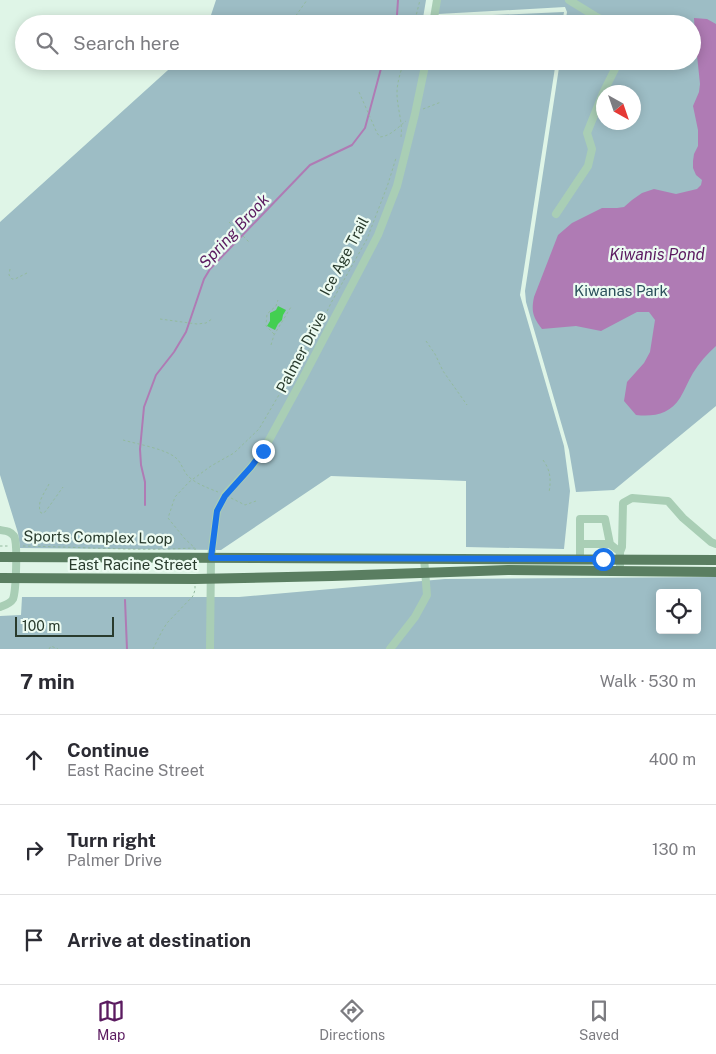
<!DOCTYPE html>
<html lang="en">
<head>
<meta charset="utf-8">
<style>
  :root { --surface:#fff; --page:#f2f2f3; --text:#2b2b33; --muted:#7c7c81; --line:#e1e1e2; --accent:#5b1b60 }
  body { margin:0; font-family:"Public Sans",sans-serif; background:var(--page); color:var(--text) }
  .controls { position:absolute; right:15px; bottom:15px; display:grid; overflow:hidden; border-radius:5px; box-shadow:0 2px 12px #0003 }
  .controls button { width:45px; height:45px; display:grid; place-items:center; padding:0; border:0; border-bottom:1px solid var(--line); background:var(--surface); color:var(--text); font:25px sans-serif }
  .compass { position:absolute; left:596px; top:85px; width:45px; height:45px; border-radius:50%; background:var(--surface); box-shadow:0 2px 12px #0003; rotate:140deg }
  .scale { position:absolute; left:15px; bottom:12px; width:99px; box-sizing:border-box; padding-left:5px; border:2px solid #293b2d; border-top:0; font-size:14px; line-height:18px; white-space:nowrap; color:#293b2d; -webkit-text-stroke:4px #ecfbf2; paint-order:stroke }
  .stop { position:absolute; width:15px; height:15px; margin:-11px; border:4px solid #1a73e8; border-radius:50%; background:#fff }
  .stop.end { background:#1a73e8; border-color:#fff; box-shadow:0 1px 5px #0008 }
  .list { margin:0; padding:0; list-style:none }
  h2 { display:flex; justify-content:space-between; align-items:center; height:65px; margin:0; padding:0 20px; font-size:21px }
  h2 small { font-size:16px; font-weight:400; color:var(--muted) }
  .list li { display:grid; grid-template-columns:32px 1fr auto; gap:15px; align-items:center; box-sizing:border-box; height:90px; padding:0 20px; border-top:1px solid var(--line) }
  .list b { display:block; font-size:19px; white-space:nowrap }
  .list p { margin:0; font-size:16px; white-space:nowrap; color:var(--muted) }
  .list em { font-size:16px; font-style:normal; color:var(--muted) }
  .icon { flex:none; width:28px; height:28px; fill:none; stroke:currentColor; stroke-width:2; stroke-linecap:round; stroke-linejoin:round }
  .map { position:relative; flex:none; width:716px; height:649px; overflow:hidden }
  .search { position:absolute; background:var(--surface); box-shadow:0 2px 12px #0003; left:15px; right:15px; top:15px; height:55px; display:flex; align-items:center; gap:12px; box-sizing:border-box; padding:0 18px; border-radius:28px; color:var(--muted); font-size:19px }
  .sheet { height:335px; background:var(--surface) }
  nav { display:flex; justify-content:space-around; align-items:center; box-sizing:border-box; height:70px; border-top:1px solid var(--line); background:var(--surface); font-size:14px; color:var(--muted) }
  nav a { display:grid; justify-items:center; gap:2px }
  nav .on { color:var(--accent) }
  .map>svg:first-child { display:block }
</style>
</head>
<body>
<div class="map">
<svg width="716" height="649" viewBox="0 0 716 649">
  <rect width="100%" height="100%" fill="#dff5e7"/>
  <!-- green -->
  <path fill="#9dbdc5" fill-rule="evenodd" d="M216,0h210l-3,18 141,-6 -2,12h-354z
    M440,0h276v406l-102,84 -38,2 -7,-42 -43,-148 -1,-11 35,-230h132v-37h-127l2,-12 -2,-5 -127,7zM604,92h30v30h-30z
    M178,61h378l-36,234 44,151 6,45 -6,58 -98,-2v-66l-135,-5 -110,74 -201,-2 -2,-15 -18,-58v-253z
    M716,577v72h-716v-33l21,-1 1,-18h217l206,-18zM660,593h37v37h-37z"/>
  <!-- water -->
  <path fill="#af7bb4" d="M694,18l13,1 9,5v322c-9,8 -17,17 -23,27 -5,8 -8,17 -13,25 -10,16 -26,19 -44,17l-12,-14 3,-19 17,-19 6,-11 5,-32 -6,-8h-12l-36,19 -25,-5 -34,3c-9,-12 -11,-17 -8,-32l24,-62 14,-12 30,-15h15l7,-1 8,-7 10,-7 12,-4 22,5 21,-5 4,-4 1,-5 -6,-5 -3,-7v-7l1,-7 4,-8v-16l-5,-24 6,-14 1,-8 -5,-48z"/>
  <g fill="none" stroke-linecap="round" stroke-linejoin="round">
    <!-- stream -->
    <path stroke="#af7bb4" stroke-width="2" d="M394,24l3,-9 1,-15
      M145,505v-23l-4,-17 -1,-16 4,-42 12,-32 18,-23 12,-20 18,-53 6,-10 100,-104 42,-20 13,-17 18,-67
      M125,600l2,49"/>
  </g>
  <!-- building -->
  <path fill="#43cf51" d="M278,306l8,4 -3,5 -1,5 -4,4 -3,6 -8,-4 3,-5v-8l6,-3z"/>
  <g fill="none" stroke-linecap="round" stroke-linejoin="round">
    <!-- path -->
    <path stroke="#93ba9e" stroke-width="1" stroke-dasharray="2.5 2.5" stroke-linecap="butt" d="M290,24l17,-24
      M414,24l6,-24
      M359,92l18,41 3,4c11,-1 18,-10 26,-16
      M423,109l18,-7
      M401,137c2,-15 -4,-29 -4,-44 0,-11 4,-22 7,-32
      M229,222l20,20
      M10,269l-1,6 3,4h3l14,-7
      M160,319l37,5 9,-1 6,-4
      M274,334l-8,-8 1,-12 9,-8 2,-6
      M426,341l9,13 8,17 24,34
      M271,345l3,-10 17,-28
      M123,440c14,4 43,9 53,18 5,4 7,12 11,17 7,8 21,13 31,17
      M543,460c8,11 8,20 6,33
      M49,484c-5,10 -13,19 -8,29h3l4,-5 15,-21
      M231,498l14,7 11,-4
      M0,546h9
      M23,546c57,1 114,5 171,2
      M195,550v-2l-10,-9 -17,-21 7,-21 14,-15 22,-16 23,-13 25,-24 31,-53 17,-22 24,-51 36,-64 21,-55 8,-26
      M49,649l2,-3 7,3
      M153,649l9,-18 5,-8 26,-27 2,-6v-4"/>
    <!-- minor -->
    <path stroke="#a9ceb5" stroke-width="8" d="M569,0l26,16 15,8
      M433,24l4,-24
      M556,214l32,-48 4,-17 -5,-16 16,-40 16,-32
      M0,530c6,1 10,1 14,6 4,7 2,55 -1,63 -3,5 -8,6 -13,8
      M580,544v-25h25l5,25
      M580,559v-15h30l10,8
      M620,571v-19l2,-5 1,-44 9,-5 36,3 15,17 28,24 5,2
      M210,649l1,-92 6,-46 8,-16 26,-28 12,-16 41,-75 74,-141 19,-49 18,-72 11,-53
      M390,649l25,-32 12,-22 -3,-37"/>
    <!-- major -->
    <path stroke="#5a7e61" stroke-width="10" d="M0,557l716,3
      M0,578l195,1 137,-3 176,-6 208,2"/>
  </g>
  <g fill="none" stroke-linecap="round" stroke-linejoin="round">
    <!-- route -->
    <path stroke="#1a73e8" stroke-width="6" d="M263,451l-12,16 -26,29 -8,15 -6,47 392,1"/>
  </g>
  <g text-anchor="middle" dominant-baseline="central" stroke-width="4.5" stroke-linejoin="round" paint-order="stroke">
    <!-- street labels -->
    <g font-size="15" fill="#293b2d" stroke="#ecfbf2">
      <text transform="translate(344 256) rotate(-62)">Ice Age Trail</text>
      <text transform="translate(301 352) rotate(-62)">Palmer Drive</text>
      <text transform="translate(98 537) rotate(1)">Sports Complex Loop</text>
      <text x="133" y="564">East Racine Street</text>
    </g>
    <!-- park labels -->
    <g font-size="15" fill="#2b505b" stroke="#ecfbf2">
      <text x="621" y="290">Kiwanas Park</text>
    </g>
    <!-- water labels -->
    <g font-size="16" font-style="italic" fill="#5b1b60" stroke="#ecfbf2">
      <text transform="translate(234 231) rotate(-47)">Spring Brook</text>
      <text x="657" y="254">Kiwanis Pond</text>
    </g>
  </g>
</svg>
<div class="controls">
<button><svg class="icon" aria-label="locate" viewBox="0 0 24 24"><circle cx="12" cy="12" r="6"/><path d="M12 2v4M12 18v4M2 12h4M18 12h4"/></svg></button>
</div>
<svg class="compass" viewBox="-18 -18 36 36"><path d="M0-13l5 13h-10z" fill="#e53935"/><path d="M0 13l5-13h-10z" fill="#7c7c81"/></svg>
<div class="scale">100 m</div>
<div class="stop" style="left:603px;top:559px"></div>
<div class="stop end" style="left:263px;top:451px"></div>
<div class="search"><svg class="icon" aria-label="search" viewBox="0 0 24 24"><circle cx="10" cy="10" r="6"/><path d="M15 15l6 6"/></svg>Search here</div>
</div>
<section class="sheet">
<h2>7 min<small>Walk · 530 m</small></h2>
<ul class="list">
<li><svg class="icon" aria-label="ahead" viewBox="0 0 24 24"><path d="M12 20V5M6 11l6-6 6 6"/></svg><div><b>Continue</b><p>East Racine Street</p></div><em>400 m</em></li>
<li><svg class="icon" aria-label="right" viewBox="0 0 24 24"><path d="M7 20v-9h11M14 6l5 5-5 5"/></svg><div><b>Turn right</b><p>Palmer Drive</p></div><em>130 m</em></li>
<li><svg class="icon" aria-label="arrive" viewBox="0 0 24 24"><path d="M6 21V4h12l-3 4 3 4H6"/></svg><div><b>Arrive at destination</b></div></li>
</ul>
</section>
<nav>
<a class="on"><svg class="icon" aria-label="map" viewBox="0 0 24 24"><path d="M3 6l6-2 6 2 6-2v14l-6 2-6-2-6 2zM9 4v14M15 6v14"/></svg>Map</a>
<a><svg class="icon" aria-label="directions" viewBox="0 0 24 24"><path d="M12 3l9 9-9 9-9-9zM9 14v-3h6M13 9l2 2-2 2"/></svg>Directions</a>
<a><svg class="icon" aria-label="saved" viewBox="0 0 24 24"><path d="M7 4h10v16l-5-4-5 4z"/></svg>Saved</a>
</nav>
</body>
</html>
